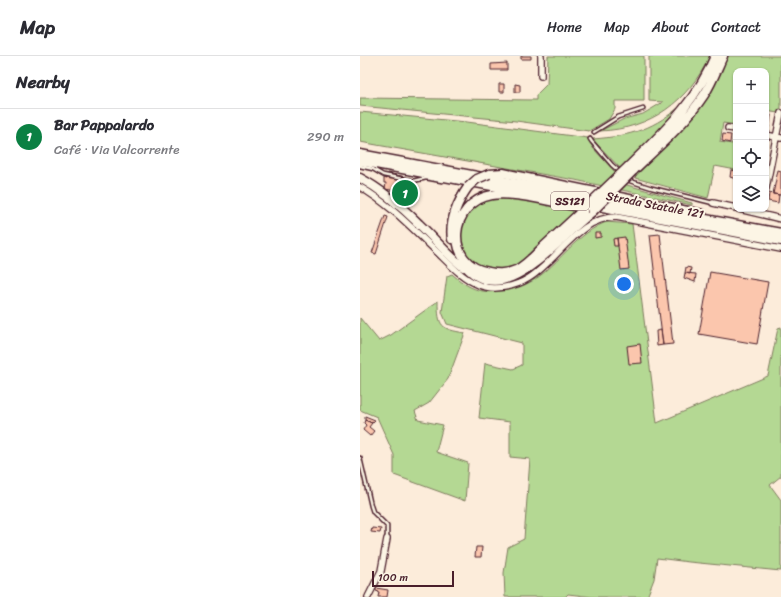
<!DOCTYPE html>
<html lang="en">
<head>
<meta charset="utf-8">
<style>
  :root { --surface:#fff; --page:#f7f7f7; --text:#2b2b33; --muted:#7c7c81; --line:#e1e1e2; --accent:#0b8043 }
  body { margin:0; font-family:Sriracha,sans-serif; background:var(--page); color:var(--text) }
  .controls { position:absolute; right:12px; top:12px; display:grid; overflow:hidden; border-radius:8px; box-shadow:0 1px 3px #0004 }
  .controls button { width:36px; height:36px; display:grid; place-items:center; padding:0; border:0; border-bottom:1px solid var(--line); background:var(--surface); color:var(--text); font:20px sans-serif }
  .scale { position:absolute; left:12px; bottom:10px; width:82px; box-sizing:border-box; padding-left:4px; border:2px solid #4a1f2b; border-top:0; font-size:11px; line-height:14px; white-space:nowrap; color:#4a1f2b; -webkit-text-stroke:3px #fcf5e5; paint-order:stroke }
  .you { position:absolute; left:264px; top:228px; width:14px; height:14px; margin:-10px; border:3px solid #fff; border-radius:50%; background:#1a73e8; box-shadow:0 0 0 6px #1a73e833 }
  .badge { display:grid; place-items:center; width:26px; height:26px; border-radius:50%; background:var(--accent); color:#fff; font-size:13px; font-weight:700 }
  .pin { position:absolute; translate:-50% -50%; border:2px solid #fff; box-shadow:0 1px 4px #0006 }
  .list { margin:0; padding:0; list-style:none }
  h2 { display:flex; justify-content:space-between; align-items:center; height:52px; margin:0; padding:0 16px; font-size:17px }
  h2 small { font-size:13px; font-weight:400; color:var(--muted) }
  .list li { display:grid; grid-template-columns:26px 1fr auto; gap:12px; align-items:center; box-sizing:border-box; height:56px; padding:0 16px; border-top:1px solid var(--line) }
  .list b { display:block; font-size:15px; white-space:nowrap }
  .list p { margin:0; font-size:13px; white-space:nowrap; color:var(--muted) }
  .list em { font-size:13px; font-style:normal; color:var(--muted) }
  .icon { flex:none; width:22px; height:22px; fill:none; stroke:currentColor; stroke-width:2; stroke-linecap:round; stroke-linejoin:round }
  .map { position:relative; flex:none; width:421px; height:541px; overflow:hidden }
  header { display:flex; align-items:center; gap:24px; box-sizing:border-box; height:56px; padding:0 20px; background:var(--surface); border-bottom:1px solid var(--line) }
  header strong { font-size:19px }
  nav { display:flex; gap:22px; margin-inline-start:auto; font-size:14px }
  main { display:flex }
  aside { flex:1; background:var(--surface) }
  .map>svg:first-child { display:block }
</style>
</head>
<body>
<header>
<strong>Map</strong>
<nav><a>Home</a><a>Map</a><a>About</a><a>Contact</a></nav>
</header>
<main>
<aside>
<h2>Nearby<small></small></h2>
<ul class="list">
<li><span class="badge">1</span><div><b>Bar Pappalardo</b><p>Café · Via Valcorrente</p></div><em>290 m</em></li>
</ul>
</aside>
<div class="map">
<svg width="421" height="541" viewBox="0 0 421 541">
  <rect width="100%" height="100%" fill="#fcecda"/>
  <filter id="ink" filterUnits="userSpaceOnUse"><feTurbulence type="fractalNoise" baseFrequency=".025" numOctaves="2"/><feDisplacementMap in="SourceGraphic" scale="8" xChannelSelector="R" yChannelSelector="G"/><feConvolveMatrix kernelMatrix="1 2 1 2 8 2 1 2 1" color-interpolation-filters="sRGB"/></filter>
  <g filter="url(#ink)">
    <!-- green -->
    <path fill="#b4d893" stroke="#7f7c5f" d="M188,0h96v45h-29v8l-6,10 -20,12 -73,-10 -156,-15v-8l176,2v-5l11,-11z
      M289,0h61c-22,45 -59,73 -110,75l24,-12 19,-5 20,-12 -14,-1z
      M367,0h54v53h-2l-1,4 -12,-2v-40h-30v54l-13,-2 -3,19 12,2 2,-10h2v36l-21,-4 -7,32 -73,-20 1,-4c34,-33 77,-71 91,-118z
      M324,47h2l-65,66 -24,-25 -4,-5c39,-3 61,-10 91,-36z
      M0,56l107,10 121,16 5,10 34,37 65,18v2l-117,-25 -215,-38z
      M144,141l75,12 -52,49 -12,8 -21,4 -19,-6 -12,-12 -4,-18 2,-9 7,-14 16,-11z
      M246,166l26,2 25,199 111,-47 10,-48 3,-1v149l-11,9 11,15v71l-92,-9 -32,-4 -3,21 -7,18h-54l-25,-3 -3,3h-60l-1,-24 4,-26 16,-8 6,-80 -20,-2v-35l-31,-4 6,-55 28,6 9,-4v-22l-75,-19 -5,-12 5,-36 5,-2c16,14 28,20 50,17 49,-5 62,-52 104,-69z
      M78,245c0,26 3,28 27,32l-17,46 -19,24 -14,8 3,9 25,5 -7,27 32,11 -3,38 -71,-26v-20l-17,-38 -17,-7v-92l19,23 12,-6z"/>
    <!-- building -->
    <path fill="#fbc6ad" stroke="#4a1f2b" d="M161,0h10v3h-10z
      M147,7v7h-16v-6z
      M139,28h5v8h-5z
      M155,28l5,1v7h-5z
      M406,58l5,1 -2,12h-3z
      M363,78l8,1 -1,8 -8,-2z
      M371,114l5,1v8l-6,-2z
      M418,114l3,1v24l-8,-1z
      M28,117l17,4 -1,5 -3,-1 -1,5h-2l-2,5 -11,-2 1,-6h-2v-5l3,1z
      M55,132l-3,8 -2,1 -13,-2v-4l3,-1z
      M409,137l10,2 -1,8 -10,-2z
      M25,160l3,1 -12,37 -4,-1z
      M235,177h6v4l-6,1z
      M300,178l13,110 -10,1 -13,-110z
      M265,181l4,32 -8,1 -4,-32z
      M257,182l1,8h-4l-1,-7z
      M326,211l5,1 -1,6 -5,-1z
      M350,216l58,10 -11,62 -58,-10z
      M325,217l11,1 -1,8 -11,-4z
      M301,274l2,15 -6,1 -1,-15z
      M280,288l2,19 -13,1 -2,-18z
      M5,360l10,4 -3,3 -7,-3z
      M5,364l7,3 -3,4 5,4 -4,5 -7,-6 3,-5 -2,-2z
      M12,472l9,1 -1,4 -9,-1z
      M116,491h6l-1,10h-6z
      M16,532l12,2 -1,7h-9l1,-5 -3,-1z"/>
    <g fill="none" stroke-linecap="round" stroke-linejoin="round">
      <defs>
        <path id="service" d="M234,76l24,-15 25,-8
          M230,83l2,3 20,23 9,8
          M0,110l13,3 10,6 30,6 13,-3 16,3
          M267,123l3,2 22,7 61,15
          M0,402l11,48 2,6 14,14v13"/>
        <path id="minor" d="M181,20v-20
          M368,72l8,1
          M406,79l15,3
          M0,131c28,16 51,40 74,62 14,13 27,29 45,36 15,6 36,2 50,-7 29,-18 50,-61 87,-61l165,32
          M406,132l15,-75
          M353,147l23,5
          M379,153l42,10
          M8,541l13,-26 6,-32"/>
        <path id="secondary" d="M269,110c35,-35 67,-63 86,-110
          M273,115c25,-24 52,-47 71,-76 8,-12 13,-26 19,-39
          M129,118l14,-1 199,41
          M0,122c22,12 41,28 59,46 15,14 28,30 44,43
          M224,153c-14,13 -28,26 -42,39 -8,8 -16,17 -26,22 -9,4 -18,4 -27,2 -46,-7 -40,-70 3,-77 22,-4 64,8 87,12h12
          M92,183c-3,-18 6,-38 16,-52
          M102,206c31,41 70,5 97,-20 11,-11 22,-21 34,-31"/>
        <path id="primary" d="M0,98l421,79
          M0,105l421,80"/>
      </defs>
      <!-- service casing -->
      <use href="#service" stroke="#4a1f2b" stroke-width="5.5"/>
      <!-- minor casing -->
      <use href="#minor" stroke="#4a1f2b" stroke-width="8"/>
      <!-- secondary casing -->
      <use href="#secondary" stroke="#4a1f2b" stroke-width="11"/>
      <!-- primary casing -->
      <use href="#primary" stroke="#4a1f2b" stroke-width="11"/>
      <!-- service -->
      <use href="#service" stroke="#fcf5e5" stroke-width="2.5"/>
      <!-- minor -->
      <use href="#minor" stroke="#fcf5e5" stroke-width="5.5"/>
      <!-- secondary -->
      <use href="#secondary" stroke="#fcf5e5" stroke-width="8"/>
      <!-- primary -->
      <use href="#primary" stroke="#fcf5e5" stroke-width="8"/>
      <defs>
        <path id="secondary-bridge" d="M108,131l9,-8 12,-5
          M224,153l45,-43
          M233,155l40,-40"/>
      </defs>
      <!-- secondary-bridge casing -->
      <use href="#secondary-bridge" stroke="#4a1f2b" stroke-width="11" stroke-linecap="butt"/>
      <!-- secondary-bridge -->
      <use href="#secondary-bridge" stroke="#fcf5e5" stroke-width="8"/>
    </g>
  </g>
  <g text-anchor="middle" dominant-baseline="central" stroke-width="4" stroke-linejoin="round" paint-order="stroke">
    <!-- shield labels -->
    <rect fill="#fcf5e5" stroke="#7f5f63" stroke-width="1" x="191" y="136" width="38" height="18" rx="3"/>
    <g font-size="11" font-weight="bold" fill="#4a1f2b">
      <text x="210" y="145">SS121</text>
    </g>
    <!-- street labels -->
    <g font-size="12" fill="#4a1f2b" stroke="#fcf5e5">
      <text transform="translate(295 149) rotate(11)">Strada Statale 121</text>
    </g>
  </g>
</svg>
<div class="controls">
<button>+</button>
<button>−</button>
<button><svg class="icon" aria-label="locate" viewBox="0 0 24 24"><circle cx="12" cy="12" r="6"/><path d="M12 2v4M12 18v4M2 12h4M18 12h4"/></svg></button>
<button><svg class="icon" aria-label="layers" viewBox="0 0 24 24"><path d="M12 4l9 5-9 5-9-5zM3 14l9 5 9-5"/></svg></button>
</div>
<div class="scale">100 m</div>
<div class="you"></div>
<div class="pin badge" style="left:45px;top:137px">1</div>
</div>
</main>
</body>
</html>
